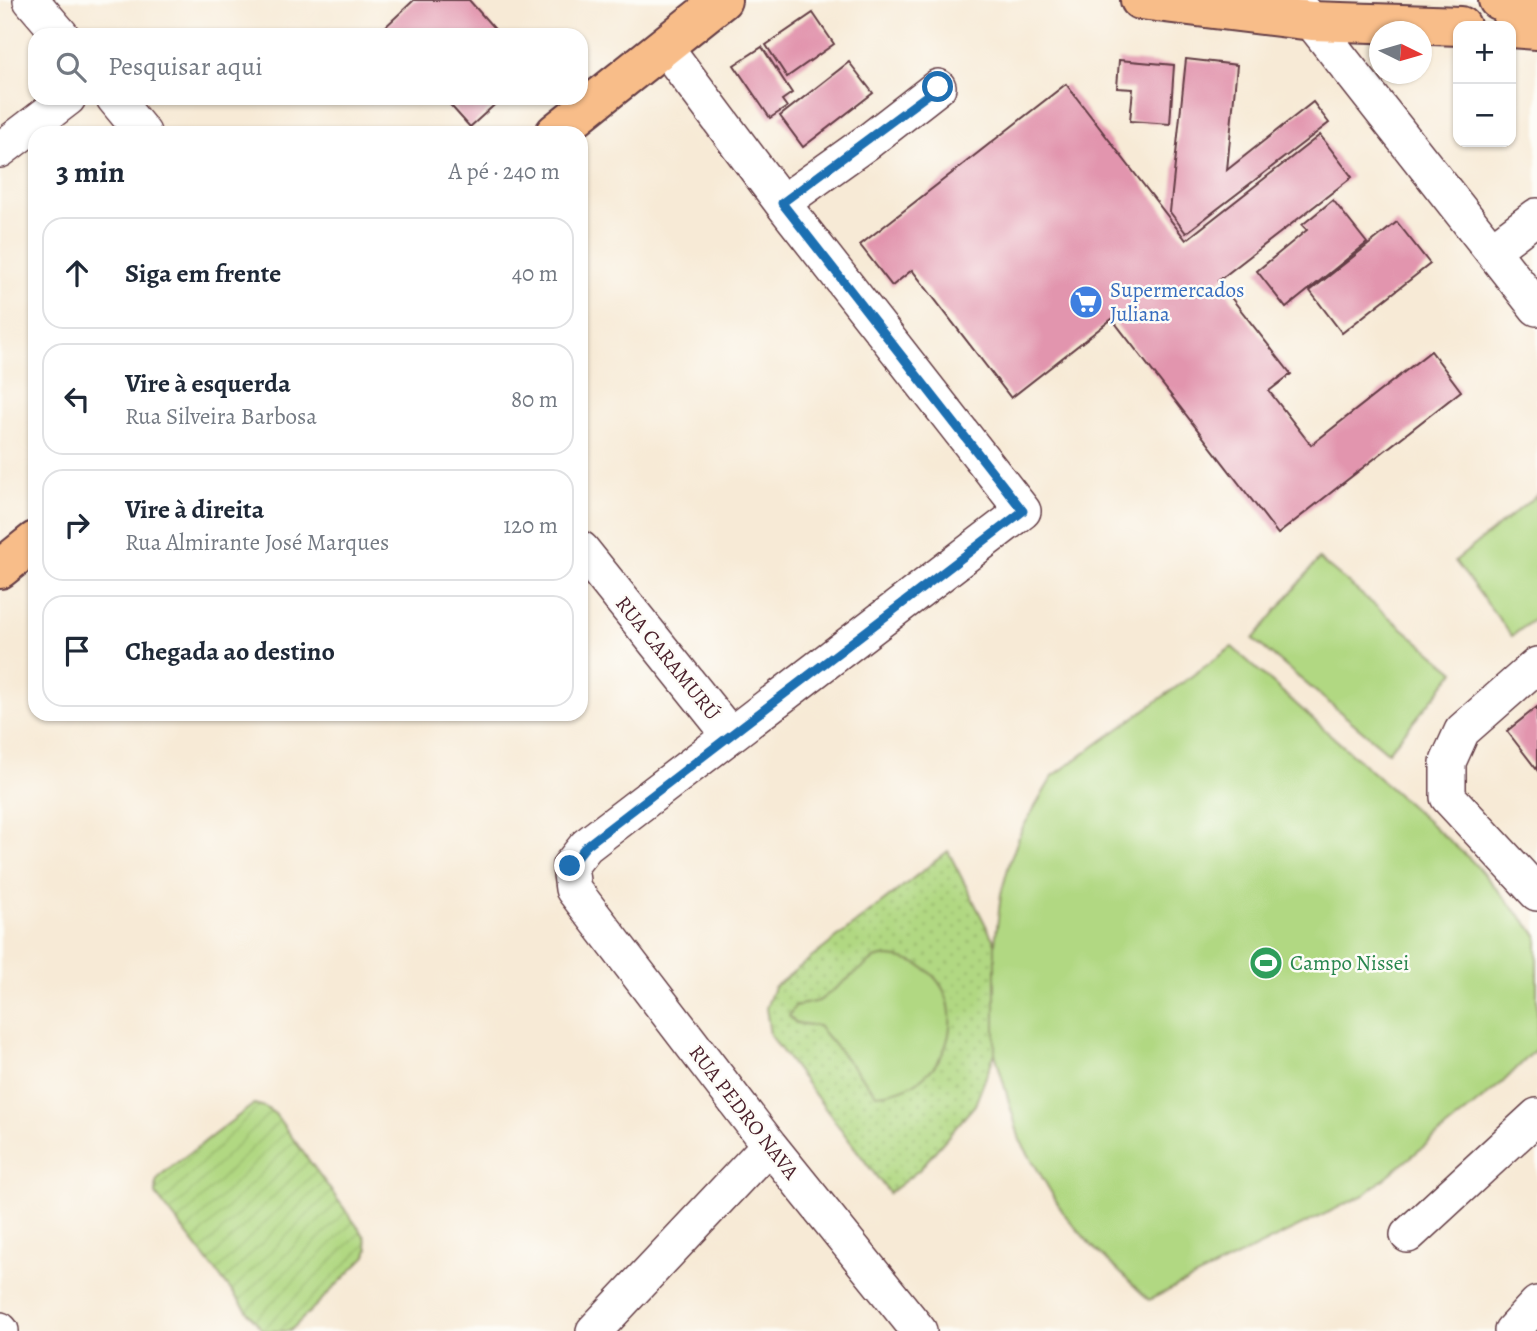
<!DOCTYPE html>
<html lang="pt">
<head>
<meta charset="utf-8">
<style>
  :root { --surface:#fff; --page:#f2f2f3; --text:#1f2937; --muted:#747a83; --line:#e0e1e3 }
  body { margin:0; font-family:Alegreya,serif; background:var(--page); color:var(--text) }
  .controls { position:absolute; right:21px; top:21px; display:grid; overflow:hidden; border-radius:14px; box-shadow:0 2px 5px #0004 }
  .controls button { width:63px; height:63px; display:grid; place-items:center; padding:0; border:0; border-bottom:2px solid var(--line); background:var(--surface); color:var(--text); font:35px sans-serif }
  .compass { position:absolute; left:1369px; top:21px; width:63px; height:63px; border-radius:50%; background:var(--surface); box-shadow:0 2px 5px #0004; rotate:95deg }
  .stop { position:absolute; width:21px; height:21px; margin:-16px; border:5px solid #1f6fb2; border-radius:50%; background:#fff }
  .stop.end { background:#1f6fb2; border-color:#fff; box-shadow:0 2px 7px #0008 }
  .list { margin:0; padding:0; list-style:none }
  h2 { display:flex; justify-content:space-between; align-items:center; height:91px; margin:0; padding:0 28px; font-size:30px }
  h2 small { font-size:23px; font-weight:400; color:var(--muted) }
  .list li { display:grid; grid-template-columns:46px 1fr auto; gap:21px; align-items:center; box-sizing:border-box; height:112px; margin:0 14px 14px; padding:0 14px; border:2px solid var(--line); border-radius:21px }
  .list b { display:block; font-size:26px; white-space:nowrap }
  .list p { margin:0; font-size:23px; white-space:nowrap; color:var(--muted) }
  .list em { font-size:23px; font-style:normal; color:var(--muted) }
  .icon { flex:none; width:38px; height:38px; fill:none; stroke:currentColor; stroke-width:2; stroke-linecap:round; stroke-linejoin:round }
  .map { position:relative; flex:none; width:1537px; height:1331px; overflow:hidden }
  .search { position:absolute; background:var(--surface); box-shadow:0 2px 5px #0004; left:28px; top:28px; width:560px; height:77px; display:flex; align-items:center; gap:18px; box-sizing:border-box; padding:0 24px; border-radius:21px; color:var(--muted); font-size:26px }
  .panel { position:absolute; background:var(--surface); box-shadow:0 2px 5px #0004; left:28px; top:126px; width:560px; height:595px; border-radius:21px }
  .map>svg:first-child { display:block }
</style>
</head>
<body>
<div class="map">
<svg width="1537" height="1331" viewBox="0 0 1537 1331">
  <defs>
    <pattern id="grass-dots" width="8" height="8" patternUnits="userSpaceOnUse" patternTransform="scale(1.75)"><rect width="8" height="8" fill="#b1d882"/><path d="M2 2h.1M6 6h.1" fill="none" stroke="#9ab970" stroke-width="1.8" stroke-linecap="round"/></pattern>
    <pattern id="garden-furrows" width="10" height="10" patternUnits="userSpaceOnUse" patternTransform="scale(1.75)"><rect width="10" height="10" fill="#b1d882"/><path d="M-1 1l2-2M0 10L10 0M9 11l2-2" fill="none" stroke="#9ab970"/></pattern>
  </defs>
  <rect width="100%" height="100%" fill="#fdfcf7"/>
  <filter id="ink" filterUnits="userSpaceOnUse"><feTurbulence type="fractalNoise" baseFrequency=".0143" numOctaves="2"/><feDisplacementMap in="SourceGraphic" scale="14" xChannelSelector="R" yChannelSelector="G"/><feConvolveMatrix kernelMatrix="1 2 1 2 8 2 1 2 1" color-interpolation-filters="sRGB"/></filter>
  <filter id="wash" filterUnits="userSpaceOnUse"><feTurbulence type="fractalNoise" baseFrequency=".00686" numOctaves="4" result="noise"/><feDisplacementMap in="SourceGraphic" scale="28" xChannelSelector="R" yChannelSelector="G"/><feGaussianBlur stdDeviation="1.57" result="paint"/><feColorMatrix in="noise" values="0 0 0 0 0 0 0 0 0 0 0 0 0 0 0 0 0 1.4 0 .05"/><feComposite in="paint" operator="in"/></filter>
  <g filter="url(#wash)">
    <rect width="100%" height="100%" fill="#f7ead6"/>
    <!-- grass -->
    <path fill="url(#grass-dots)" stroke="#7e7c56" stroke-width="2" d="M948,851l47,92v110l-20,52 -56,65 -30,23 -119,-158 -4,-27 8,-21z"/>
    <!-- park -->
    <path fill="#b1d882" stroke="#7e7c56" stroke-width="2" d="M1537,495v122l-25,19 -57,-75z
      M1319,559l136,113 -67,80 -135,-113z
      M1232,647l240,214 65,74v113l-35,35 -138,112 -215,105 -59,-56 -26,-30 -44,-74 -25,-87v-110l6,-49 9,-33 12,-32 31,-53z
      M882,957c95,-1 89,132 -6,137l-58,-68 -22,-3 -7,-7 6,-10 24,-5 55,-42z"/>
    <!-- garden -->
    <path fill="url(#garden-furrows)" stroke="#7e7c56" stroke-width="2" d="M254,1104l11,3 10,7 90,123 3,12 -2,7 -76,75h-27l-107,-136v-13l6,-8z"/>
    <g id="blocks">
      <!-- building -->
      <path fill="#e295ae" d="M414,0h55l31,35h-113l-5,-5z
        M813,13l21,31 -47,33 -21,-32z
        M762,47l30,46 -10,7 5,7 -17,11 -36,-53z
        M1186,59l51,6 -10,105 86,-68 16,21 -143,110 -16,-21z
        M1119,60l55,5 -4,59 -40,-3 3,-32 -16,-1z
        M849,62l24,31 -70,54 -23,-31z
        M1066,84l120,156 134,-105 32,42 -134,104 73,93 -22,17 42,54 120,-94 30,40 -183,143 -166,-215 -101,79 -99,-128 -20,16 -32,-41z
        M444,98h58l-32,29z
        M1333,200l34,43 -81,65 -29,-37 50,-41 -5,-5z
        M1397,222l33,42 -88,69 -32,-42z
        M1537,707v63l-30,-39z"/>
    </g>
  </g>
  <g filter="url(#ink)">
    <use href="#blocks" fill-opacity="0" stroke="#643d45" stroke-width="2"/>
    <g fill="none" stroke-linecap="round" stroke-linejoin="round">
      <defs>
        <path id="minor" d="M31,0l30,35
          M1297,3l240,305
          M665,47l117,156 241,308 -437,335 -16,20 3,23 196,256 150,186
          M114,98l29,35
          M0,150l68,-52
          M782,203l88,-63 68,-53
          M1492,250l45,-34
          M581,549l149,186
          M1537,665l-75,66 -14,31v35l89,96
          M1408,1235l129,-119
          M0,1330l1,1
          M594,1331l175,-186
          M1512,1331l25,-27"/>
        <path id="major" d="M1140,0l172,21 149,5
          M1498,0l39,2
          M1511,28l26,2
          M555,133l167,-133
          M0,569l35,-28"/>
      </defs>
      <!-- minor casing -->
      <use href="#minor" stroke="#643d45" stroke-width="38"/>
      <!-- major casing -->
      <use href="#major" stroke="#643d45" stroke-width="42"/>
      <!-- minor -->
      <use href="#minor" stroke="#fff" stroke-width="35"/>
      <!-- major -->
      <use href="#major" stroke="#f8bd89" stroke-width="38"/>
    </g>
  </g>
  <g fill="none" stroke-linecap="round" stroke-linejoin="round" filter="url(#ink)">
    <!-- route -->
    <path stroke="#1f6fb2" stroke-width="9" d="M570,866l16,-20 437,-335 -241,-308 156,-116"/>
  </g>
  <!-- icons -->
  <defs>
    <symbol id="supermarket-disc" viewBox="-11 -11 22 22"><circle r="9.5" fill="#3f7fe0" stroke="#fdfcf7"/><path d="M-6-5.5h2.5l.6 2H6L4.5 2H-2.5L-4.4-4H-6ZM-1.5 3.2a1.3 1.3 0 1 0 .1 0ZM3 3.2a1.3 1.3 0 1 0 .1 0Z" fill="#fff"/></symbol>
    <symbol id="stadium-disc" viewBox="-11 -11 22 22"><circle r="9.5" fill="#2e9e5b" stroke="#fdfcf7"/><path d="M0-5a6.5 5 0 1 0 0 10a6.5 5 0 1 0 0-10ZM-3.5-1.8h7v3.6h-7Z" fill="#fff"/></symbol>
  </defs>
  <g fill-rule="evenodd">
    <use href="#supermarket-disc" x="1067" y="283" width="38" height="38"/>
    <use href="#stadium-disc" x="1247" y="944" width="38" height="38"/>
  </g>
  <g text-anchor="middle" dominant-baseline="central" stroke-width="5" stroke-linejoin="round" paint-order="stroke">
    <!-- shop labels -->
    <g font-size="21" fill="#366cbe" stroke="#fdfcf7" text-anchor="start">
      <text x="1110" y="290">Supermercados<tspan x="1110" dy="24">Juliana</tspan></text>
    </g>
    <!-- street labels -->
    <g font-size="21" fill="#4a1f2b" stroke="#fdfcf7">
      <text transform="translate(668 658) rotate(51)">RUA CARAMURÚ</text>
      <text transform="translate(744 1112) rotate(52)">RUA PEDRO NAVA</text>
    </g>
    <!-- leisure labels -->
    <g font-size="21" fill="#27864d" stroke="#fdfcf7" text-anchor="start">
      <text x="1290" y="963">Campo Nissei</text>
    </g>
  </g>
</svg>
<div class="controls">
<button>+</button>
<button>−</button>
</div>
<svg class="compass" viewBox="-18 -18 36 36"><path d="M0-13l5 13h-10z" fill="#e53935"/><path d="M0 13l5-13h-10z" fill="#747a83"/></svg>
<div class="stop" style="left:938px;top:87px"></div>
<div class="stop end" style="left:570px;top:866px"></div>
<div class="search"><svg class="icon" aria-label="search" viewBox="0 0 24 24"><circle cx="10" cy="10" r="6"/><path d="M15 15l6 6"/></svg>Pesquisar aqui</div>
<section class="panel">
<h2>3 min<small>A pé · 240 m</small></h2>
<ul class="list">
<li><svg class="icon" aria-label="ahead" viewBox="0 0 24 24"><path d="M12 20V5M6 11l6-6 6 6"/></svg><div><b>Siga em frente</b></div><em>40 m</em></li>
<li><svg class="icon" aria-label="left" viewBox="0 0 24 24"><path d="M17 20v-9H6M10 6l-5 5 5 5"/></svg><div><b>Vire à esquerda</b><p>Rua Silveira Barbosa</p></div><em>80 m</em></li>
<li><svg class="icon" aria-label="right" viewBox="0 0 24 24"><path d="M7 20v-9h11M14 6l5 5-5 5"/></svg><div><b>Vire à direita</b><p>Rua Almirante José Marques</p></div><em>120 m</em></li>
<li><svg class="icon" aria-label="arrive" viewBox="0 0 24 24"><path d="M6 21V4h12l-3 4 3 4H6"/></svg><div><b>Chegada ao destino</b></div></li>
</ul>
</section>
</div>
</body>
</html>
